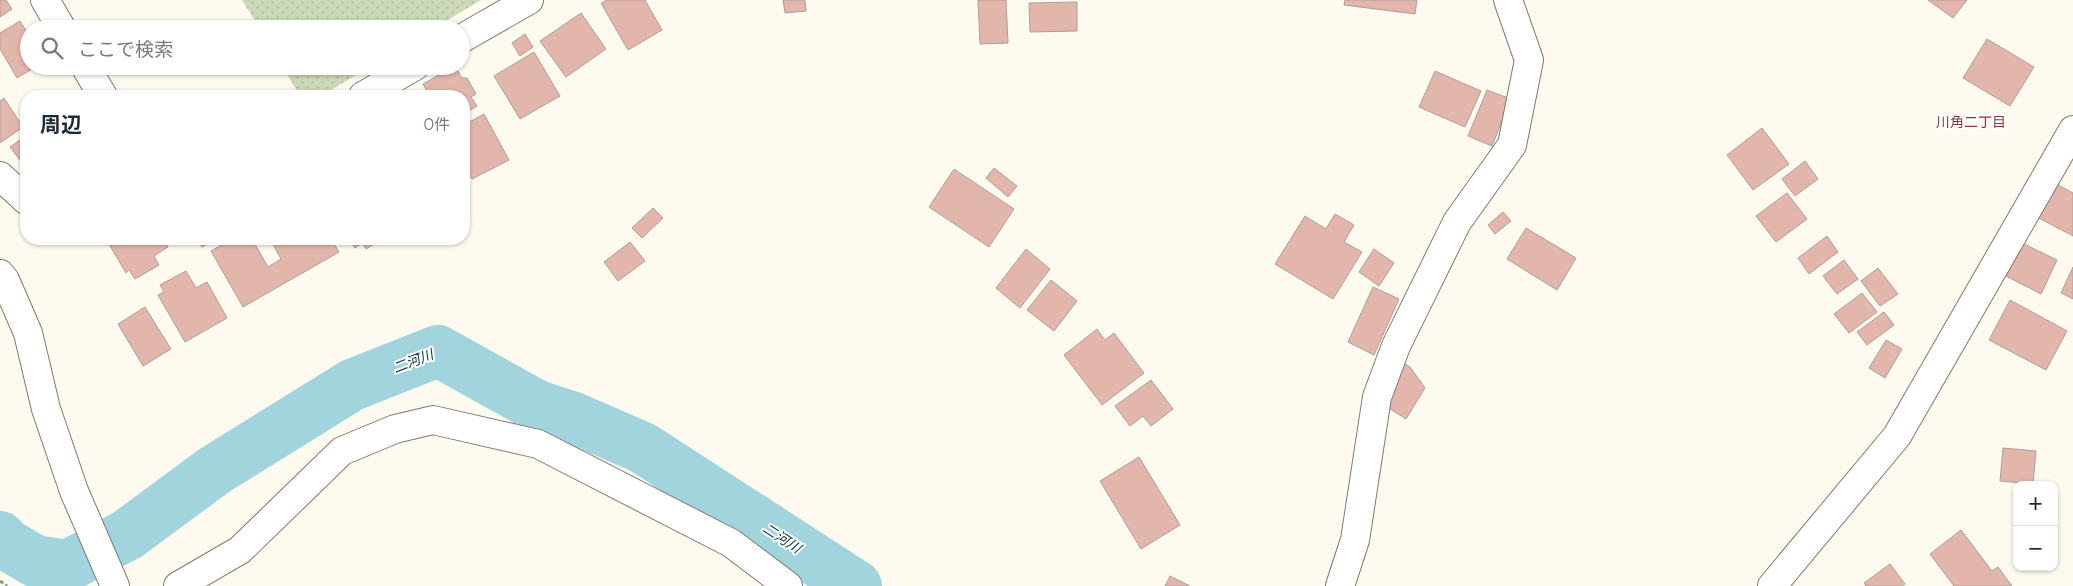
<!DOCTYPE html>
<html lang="ja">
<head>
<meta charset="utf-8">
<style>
  :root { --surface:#fff; --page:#f2f2f3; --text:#1f2937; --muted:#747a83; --line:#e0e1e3 }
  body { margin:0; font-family:Montserrat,"Noto Sans JP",sans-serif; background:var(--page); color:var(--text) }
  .controls { position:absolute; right:15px; bottom:15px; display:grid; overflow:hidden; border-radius:10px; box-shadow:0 1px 4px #0004 }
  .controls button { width:45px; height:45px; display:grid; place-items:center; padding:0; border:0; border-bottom:1px solid var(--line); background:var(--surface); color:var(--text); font:25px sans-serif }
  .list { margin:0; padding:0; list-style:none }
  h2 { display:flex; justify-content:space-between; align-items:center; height:65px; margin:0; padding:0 20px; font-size:21px }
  h2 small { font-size:16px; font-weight:400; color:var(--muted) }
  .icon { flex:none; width:28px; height:28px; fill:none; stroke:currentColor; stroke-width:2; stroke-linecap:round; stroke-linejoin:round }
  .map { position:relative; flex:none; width:2073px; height:586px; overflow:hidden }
  .search { position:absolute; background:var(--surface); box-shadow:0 1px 4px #0004; left:20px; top:20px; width:450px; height:55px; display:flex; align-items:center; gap:12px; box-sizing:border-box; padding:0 18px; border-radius:28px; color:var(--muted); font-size:19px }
  .panel { position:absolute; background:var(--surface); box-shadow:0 1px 4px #0004; left:20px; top:90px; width:450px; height:155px; border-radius:20px }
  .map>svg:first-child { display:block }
</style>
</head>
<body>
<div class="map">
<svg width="2073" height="586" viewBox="0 0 2073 586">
  <defs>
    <pattern id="park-dots" width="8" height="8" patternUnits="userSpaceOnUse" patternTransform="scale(1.25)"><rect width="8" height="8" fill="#ccd9b9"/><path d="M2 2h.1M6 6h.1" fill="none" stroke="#afba9e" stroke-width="1.8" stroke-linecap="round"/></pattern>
  </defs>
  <rect width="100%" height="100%" fill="#fffaf0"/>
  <!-- park -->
  <path fill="url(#park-dots)" d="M242,0h239l-48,29h-173z
    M282,66h89l-50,30h-21z"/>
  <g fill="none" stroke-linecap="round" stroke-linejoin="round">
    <!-- river -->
    <path stroke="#a1d4dd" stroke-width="52" d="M0,537l6,7 29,17 32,5 60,-31 88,-65 137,-85 86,-34 99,55 37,12 69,30 213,138"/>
  </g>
  <!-- building -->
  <path fill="#e3b6ac" stroke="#ac9e9b" d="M0,0h6l6,9 -12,8z
    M607,0h38l17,30 -34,20 -27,-47z
    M783,0h22l1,11 -21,2z
    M978,0h28l2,43 -28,1z
    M1345,0h72l-2,14 -71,-9z
    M1928,0h39l-14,18z
    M1077,2v29l-47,1 -1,-29z
    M581,13l25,36 -40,28 -26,-36z
    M20,21l9,14v31h8l-20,12 -17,-29v-16z
    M525,34l8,13 -13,9 -8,-13z
    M1987,39l47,28 -24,39 -47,-28z
    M534,52l26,44 -40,23 -26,-43z
    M455,66l7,12h5l9,16 -5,3 6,9 -13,8v-18h-34l-7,-12z
    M1435,71l46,20 -16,36 -46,-20z
    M1487,90l24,9 -19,47 -24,-10z
    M4,98l19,29 -23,16v-42z
    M484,114l25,46 -37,19 -8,-15v-39z
    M1762,128l27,36 -36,26 -26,-35z
    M26,136v24l-4,3 -12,-16z
    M1805,161l13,18 -23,17 -13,-17z
    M994,168l23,18 -9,11 -22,-19z
    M954,169l60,40 -25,38 -60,-40z
    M2051,181l22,12v43l-40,-21z
    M1787,193l20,26 -31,23 -20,-26z
    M653,208l10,10 -21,20 -10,-10z
    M1503,212l8,9 -16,13 -7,-9z
    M1335,214l19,11 -10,17 18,10 -29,47 -58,-35 30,-48 21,13z
    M1526,228l50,30 -19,32 -50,-31z
    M1827,236l11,16 -29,22 -11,-16z
    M106,239h58l4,8 -14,9 5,9 -24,14 -6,-9 -3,3z
    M197,239h20l-15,8z
    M233,239h19l16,28 13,-8 -11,-20h61l8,13 -96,55 -32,-56z
    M349,239h34l-17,10 -4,-6 -7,5z
    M630,242l15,19 -27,20 -14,-19z
    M2020,242l37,18 -16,34 -37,-19z
    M1026,249l24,20 -30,39 -24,-20z
    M1374,249l20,14 -15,23 -20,-14z
    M1844,260l14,19 -21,15 -14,-18z
    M2073,267v32l-12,-6z
    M1878,268l20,26 -18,12 -19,-25z
    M186,271l10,17 11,-6 20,36 -42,24 -27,-47 6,-3 -4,-7z
    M1051,280l26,21 -23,30 -27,-21z
    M1373,287l26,12 -25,56 -26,-13z
    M1862,293l15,19 -28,21 -15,-19z
    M2010,300l57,31 -21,39 -57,-30z
    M145,307l26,42 -28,17 -25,-42z
    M1884,312l10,13 -27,20 -10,-13z
    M1097,329l8,11 9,-7 30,40 -42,32 -38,-50z
    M1886,340l16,9 -17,29 -16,-10z
    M1398,359l12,8 15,21 -19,31 -25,-16z
    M1151,380l22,29 -22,17 -8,-10 -13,10 -15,-20z
    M2003,448l33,3 -3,33 -33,-3z
    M1139,457l41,68 -39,24 -41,-68z
    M1961,530l31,41 6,-4 14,19h-58l-24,-32z
    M1890,564l15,20 -3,2h-36l-2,-3z
    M1170,576l20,10h-25z"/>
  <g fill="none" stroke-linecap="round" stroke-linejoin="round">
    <defs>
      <path id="minor" d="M45,0l17,29
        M461,39l68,-39
        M85,66l18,30
        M363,96l52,-30
        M0,176l26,24
        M178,586l62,-36 102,-99 53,-22 38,-9 105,24 193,99 57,43
        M1340,586l15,-46 22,-143 19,-51 61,-124 55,-77 17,-85 -21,-60
        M1772,586l125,-150 176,-306"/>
      <path id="tertiary" d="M0,274l5,6 23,53 18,76 28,82 41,95"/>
    </defs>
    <!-- minor casing -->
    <use href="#minor" stroke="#7f7a70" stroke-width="30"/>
    <!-- tertiary casing -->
    <use href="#tertiary" stroke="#7f7a70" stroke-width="30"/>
    <!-- path -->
    <path stroke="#95928a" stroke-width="3" stroke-dasharray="4 2.5" stroke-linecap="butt" d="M0,581l7,5"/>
    <!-- minor -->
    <use href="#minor" stroke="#fff" stroke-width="28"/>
    <!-- tertiary -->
    <use href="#tertiary" stroke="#fff" stroke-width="28"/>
  </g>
  <g text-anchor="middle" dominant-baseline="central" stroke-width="4" stroke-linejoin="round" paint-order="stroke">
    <!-- neighbourhood labels -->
    <g font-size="14" fill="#823a3f" stroke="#fff">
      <text x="1971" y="122">川角二丁目</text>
    </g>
    <!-- water labels -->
    <g font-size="14" font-style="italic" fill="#01343b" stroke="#fff">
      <text transform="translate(413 361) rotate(-21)">二河川</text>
      <text transform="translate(782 538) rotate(33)">二河川</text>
    </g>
  </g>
</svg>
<div class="controls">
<button>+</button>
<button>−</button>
</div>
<div class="search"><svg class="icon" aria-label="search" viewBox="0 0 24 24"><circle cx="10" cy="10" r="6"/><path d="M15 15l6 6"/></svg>ここで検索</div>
<section class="panel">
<h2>周辺<small>0件</small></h2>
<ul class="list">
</ul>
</section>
</div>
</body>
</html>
